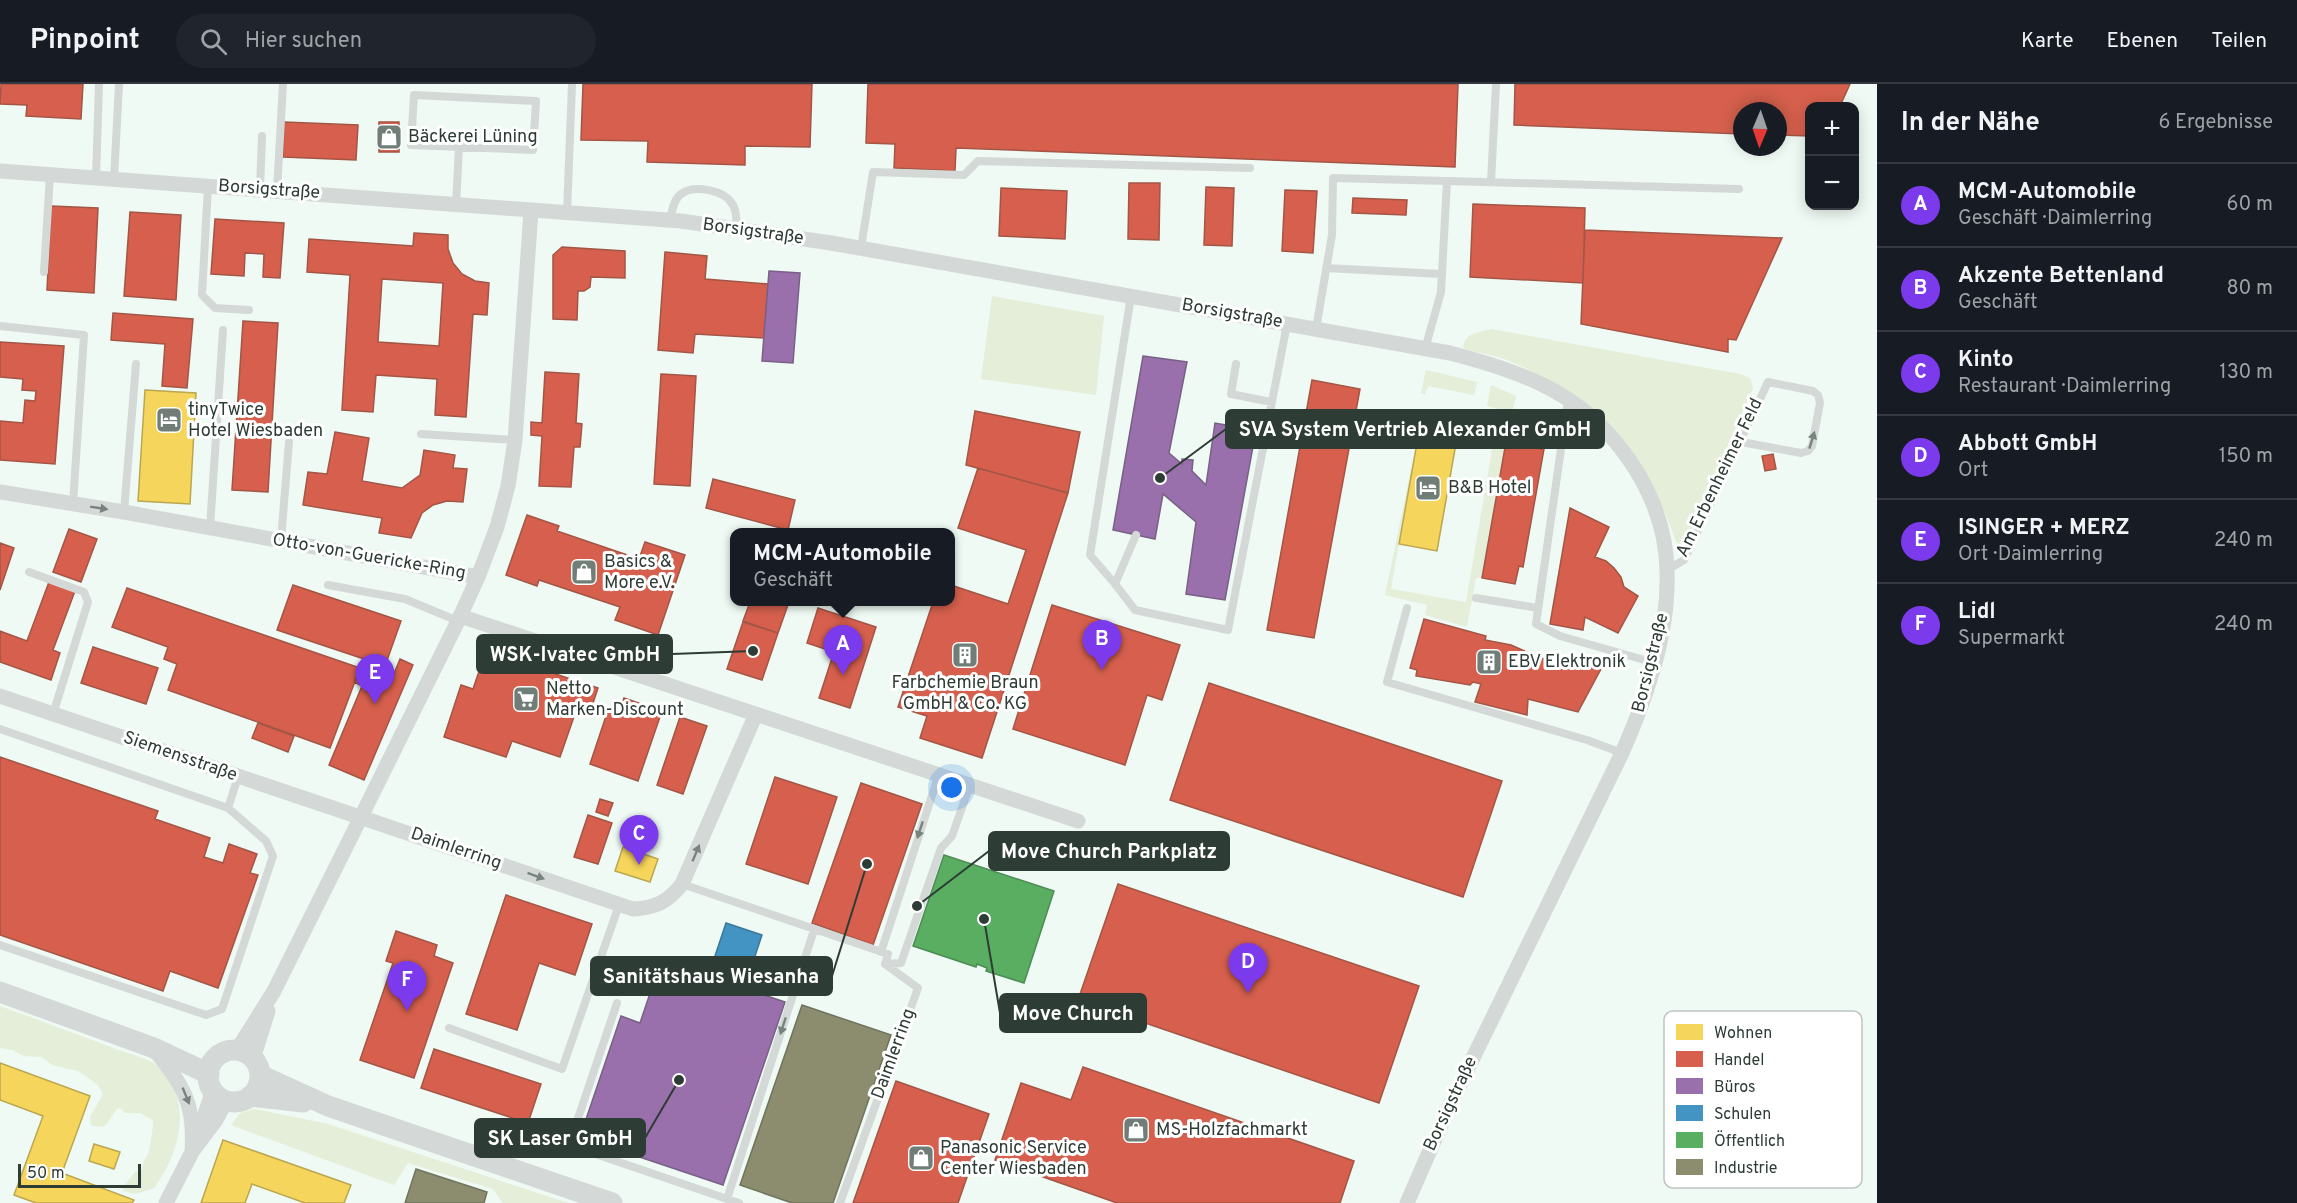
<!DOCTYPE html>
<html lang="de">
<head>
<meta charset="utf-8">
<style>
  :root { --surface:#171b24; --page:#20242c; --text:#f1f3f6; --muted:#9ea1a6; --line:#363941; --accent:#7c3aed }
  body { margin:0; font-family:Overpass,sans-serif; background:var(--page); color:var(--text) }
  .controls { position:absolute; right:18px; top:18px; display:grid; overflow:hidden; border-radius:12px; box-shadow:0 3px 15px #0003 }
  .controls button { width:54px; height:54px; display:grid; place-items:center; padding:0; border:0; border-bottom:2px solid var(--line); background:var(--surface); color:var(--text); font:30px sans-serif }
  .compass { position:absolute; left:1733px; top:18px; width:54px; height:54px; border-radius:50%; background:var(--surface); box-shadow:0 3px 15px #0003; rotate:182deg }
  .scale { position:absolute; left:18px; bottom:15px; width:123px; box-sizing:border-box; padding-left:6px; border:3px solid #2d3c34; border-top:0; font-size:16px; line-height:21px; white-space:nowrap; color:#2d3c34; -webkit-text-stroke:4px #fff; paint-order:stroke }
  .you { position:absolute; left:952px; top:704px; width:21px; height:21px; margin:-15px; border:4px solid #fff; border-radius:50%; background:#1a73e8; box-shadow:0 0 0 9px #1a73e833 }
  .badge { display:grid; place-items:center; width:39px; height:39px; border-radius:50%; background:var(--accent); color:#fff; font-size:20px; font-weight:700 }
  .pin { position:absolute; translate:-50% -50px; filter:drop-shadow(0 2px 3px #0008) }
  .pin::after { content:''; position:absolute; top:32px; width:21px; height:18px; background:inherit; clip-path:polygon(0 0,100% 0,50% 100%) }
  .popup { position:absolute; left:730px; top:444px; width:225px; height:78px; box-sizing:border-box; display:grid; place-content:center; border-radius:12px; background:var(--surface); filter:drop-shadow(0 2px 4px #0005); font-size:20px; white-space:nowrap; color:var(--muted) }
  .popup b { font-size:22px; color:var(--text) }
  .popup::after { content:''; position:absolute; left:50%; top:100%; margin-left:-12px; border:12px solid transparent; border-top-color:var(--surface) }
  .list { margin:0; padding:0; list-style:none }
  h2 { display:flex; justify-content:space-between; align-items:center; height:78px; margin:0; padding:0 24px; font-size:26px }
  h2 small { font-size:20px; font-weight:400; color:var(--muted) }
  .list li { display:grid; grid-template-columns:39px 1fr auto; gap:18px; align-items:center; box-sizing:border-box; height:84px; padding:0 24px; border-top:2px solid var(--line) }
  .list b { display:block; font-size:22px; white-space:nowrap }
  .list p { margin:0; font-size:20px; white-space:nowrap; color:var(--muted) }
  .list em { font-size:20px; font-style:normal; color:var(--muted) }
  .icon { flex:none; width:33px; height:33px; fill:none; stroke:currentColor; stroke-width:2; stroke-linecap:round; stroke-linejoin:round }
  .map { position:relative; flex:none; width:1877px; height:1119px; overflow:hidden }
  header { display:flex; align-items:center; gap:36px; box-sizing:border-box; height:84px; padding:0 30px; background:var(--surface); border-bottom:2px solid var(--line) }
  header strong { font-size:28px }
  nav { display:flex; gap:33px; margin-inline-start:auto; font-size:21px }
  .search { width:420px; height:54px; background:var(--page); display:flex; align-items:center; gap:15px; box-sizing:border-box; padding:0 21px; border-radius:33px; color:var(--muted); font-size:22px }
  main { display:flex }
  aside { flex:1; background:var(--surface) }
  .map>svg:first-child { display:block }
</style>
</head>
<body>
<header>
<strong>Pinpoint</strong>
<div class="search"><svg class="icon" aria-label="search" viewBox="0 0 24 24"><circle cx="10" cy="10" r="6"/><path d="M15 15l6 6"/></svg>Hier suchen</div>
<nav><a>Karte</a><a>Ebenen</a><a>Teilen</a></nav>
</header>
<main>
<div class="map">
<svg width="1877" height="1119" viewBox="0 0 1877 1119">
  <rect width="100%" height="100%" fill="#eefaf3"/>
  <!-- green -->
  <path fill="#e4eed8" d="M992,212l112,20 -8,79 -115,-16z
    M1491,245l249,45 10,4 3,10 -69,159 -7,-3c-36,-99 -72,-143 -170,-184 -14,-6 -30,-6 -44,-12 2,-16 15,-15 28,-19z
    M1426,286l51,12 -3,13 -46,-9 -3,9 -4,-2z
    M1491,301l25,11 -7,29 -27,153h-6l-9,49 -42,-12 2,-10 -42,-10 35,-169 -29,163 75,13 33,-193 -12,-3z
    M0,922c39,14 78,29 116,43 13,5 33,9 43,18 35,34 21,86 -5,121l-18,6 -13,-3v-4l12,-15 7,-2c1,-12 5,-11 7,-19 2,-11 4,-20 4,-31l-13,-7h-15l-5,-5 -3,1 -12,17 -7,1 -7,-2 -1,-8 13,-23 -6,-10 -19,-13 -26,-6 -10,-8 -18,-1 -12,-6 -12,-2z
    M255,1025l73,15 240,79h-65l-10,-14 -85,-26 -14,22 -163,-60 9,-12z"/>
  <!-- homes -->
  <path fill="#f6d55c" stroke="#baa750" stroke-width="1.5" d="M145,306l51,3 -6,111 -52,-3z
    M1420,342l38,6 -21,119 -38,-7z
    M623,763l35,12 -8,23 -35,-11z
    M0,979l90,33 -28,77 72,27 -2,3h-96l-22,-8 29,-79 -43,-16z
    M223,1056l128,45 -7,18h-39l-53,-19 -7,19h-44z
    M94,1060l26,8 -6,17 -25,-8z"/>
  <!-- shops -->
  <path fill="#d6604d" stroke="#a35546" stroke-width="1.5" fill-rule="evenodd" d="M1,0h82l-2,35 -55,-3 1,-11 -27,-1z
    M583,0h229l-2,63 -65,-1v19l-98,-3 1,-21 -67,-1z
    M868,0h590l-3,83 -499,-19 -1,23 -61,-3 1,-24 -29,-1z
    M1515,0h335l-10,22h-30v30l-32,-1v-24h-36v23l-228,-9z
    M284,38l74,3 -2,35 -73,-3z
    M379,38h20v30h-20z
    M1129,99h31l-1,57 -31,-1z
    M1206,103l28,1 -2,58 -28,-1z
    M1001,104l66,3 -2,48 -66,-3z
    M1285,106l32,1 -4,62 -31,-2z
    M1353,114l54,2 -1,15 -54,-2z
    M1473,120l112,4 -2,75 -113,-6z
    M51,122l47,2 -4,85 -47,-3z
    M130,128l51,3 -5,85 -52,-4z
    M215,135l69,4 -4,55 -17,-1 1,-23 -19,-1 -1,23 -33,-2z
    M1585,146l197,8 -46,102 -8,-1v13l-147,-28z
    M414,149l34,2v14l5,14 9,11 13,7 14,2 -2,32 -14,-1 -7,103 -31,-2 2,-36 -61,-4 -3,37 -31,-2 8,-135 -43,-3 2,-33 104,7zM382,195l61,4 -4,63 -61,-4z
    M562,163l63,4v27l-34,-1 -1,10 -6,4h-6l-1,29 -24,-1v-64z
    M665,168l42,4 -2,23 63,5 -4,54 -69,-4 -2,19 -35,-3z
    M113,229l80,6 -6,69 -25,-2 3,-42 -54,-4z
    M243,237l35,2 -10,169 -36,-2z
    M0,258l64,4 -9,118 -55,-4v-39l23,2 2,-23 10,1 1,-10 -14,-1 1,-11 -23,-2z
    M545,288l34,2 -3,49 6,1 -2,23h-6l-3,40 -32,-1 3,-50 -11,-1v-13l11,1z
    M661,290l35,2 -6,110 -36,-2z
    M1312,296l48,9 -46,249 -47,-8z
    M975,327l105,21 -12,61 -102,-28z
    M1509,341l31,6 -3,17 7,1 -21,118 -4,-1 -4,18 -33,-6z
    M335,348l34,6 -7,43 40,7 18,-13 4,-25 31,5 -2,13 14,1 -4,33 -16,-1 -14,4 -11,8 -11,25 -32,-5 3,-15 -79,-13 5,-33 19,2z
    M1773,370l3,15 -11,2 -3,-15z
    M978,384l90,25 -86,265 -62,-20 7,-22 -29,-9 35,-105h18v-17l57,19 18,-54 -68,-22z
    M713,395l82,21 -7,30 -82,-22z
    M1570,424l39,19 -14,30 11,4 8,7 7,9 3,10 14,9 -20,37 -33,-16 -2,13 -33,-6z
    M527,431l32,11 -2,5 82,28 6,-17 40,13 -27,80 -43,-15 5,-13 -81,-27 -2,6 -31,-11z
    M69,445l28,10 -16,43 -28,-10z
    M0,459l14,5 -14,42z
    M49,498l26,9 -22,59 7,3 -9,27 -51,-18v-31l27,10z
    M293,501l108,36 -16,45 -108,-36z
    M127,504l233,80 -30,80 -162,-58 9,-26 -13,-5 4,-12 -56,-20z
    M750,518h39l-11,31 -35,-12z
    M1052,521l128,40 -18,55 -15,-5 -22,70 -112,-36z
    M818,524l58,19 -26,81 -31,-10 15,-46 -27,-9z
    M1424,535l62,17 -1,4 26,5 18,8 3,4 70,10 -24,45 -50,-13 -1,16 -52,-13 6,-18 -8,-2 -3,3 -54,-9 1,-6 -7,-2z
    M743,538l35,11 -16,47 -35,-11z
    M93,563l65,21 -12,36 -65,-21z
    M486,567l112,37 -8,24 -13,-4 -17,49 -48,-16 -6,16 -62,-20 17,-52 12,4z
    M400,575l13,6 -49,115 -35,-15 33,-79 -8,-4 6,-14 31,13z
    M1209,599l293,98 -39,116 -293,-97z
    M624,614l38,13 -24,70 -48,-17 18,-54 10,4z
    M680,633l27,9 -24,68 -26,-9z
    M258,639l36,13 -6,16 -36,-14z
    M0,673l158,54 -3,8 55,19 -6,19 19,6 6,-19 28,10 -7,19 8,2 -40,113 -48,-17 -7,20 -163,-56z
    M775,693l62,20 -29,87 -62,-20z
    M861,699l61,21 -49,141 -61,-22z
    M600,715l13,4 -5,13 -12,-4z
    M588,731l24,8 -14,41 -24,-7z
    M1118,800l301,102 -40,117 -301,-103z
    M506,811l86,29 -17,51 -36,-12 -22,67 -51,-16z
    M396,847l41,14 -3,11 19,7 -39,115 -54,-18 33,-97 -7,-2z
    M434,965l107,35 -13,39 -107,-35z
    M1083,983l271,94 -14,42h-223l-122,-43 26,-77 50,17z
    M896,997l93,33 -31,89h-105z"/>
  <!-- offices -->
  <path fill="#9970ab" stroke="#796087" stroke-width="1.5" d="M769,187l31,2 -7,90 -31,-2z
    M1143,272l44,6 -18,91 13,11v-5l11,1 -1,11 14,14 9,-62 41,7 -31,170 -39,-6 10,-72 -33,-28 -8,45 -42,-9z
    M661,877l124,41 -62,183 -143,-48 41,-121 19,7z"/>
  <!-- schools -->
  <path fill="#4393c3" stroke="#3c7998" stroke-width="1.5" d="M726,839l36,12 -15,45 -36,-12z"/>
  <!-- public -->
  <path fill="#5aae61" stroke="#4c8c54" stroke-width="1.5" d="M944,771l110,36 -30,92 -38,-12 1,-3 -10,-4 -1,3 -63,-21z"/>
  <!-- industry -->
  <path fill="#8c8c6e" stroke="#70745d" stroke-width="1.5" d="M802,921l89,30 -58,168h-41l-52,-18z
    M416,1085l71,23 -3,11h-79z"/>
  <g fill="none" stroke-linecap="round" stroke-linejoin="round">
    <!-- lane -->
    <path stroke="#d4d9d7" stroke-width="8" d="M414,11l122,6 -3,49 -122,-5z
      M96,94l3,-94
      M114,95l5,-95
      M1491,98l5,-98
      M208,102l-6,109 13,13 34,2
      M260,105l2,-53
      M277,107l6,-107
      M456,121l3,-58
      M567,129l5,-129
      M670,136c2,-8 3,-20 11,-26 13,-10 44,-4 52,11 4,7 3,15 4,23
      M861,164l12,-76 91,3 14,-14 272,7
      M1326,184l115,6
      M44,188l6,-97
      M1131,212l-41,259 25,29 21,-49
      M0,242l84,9 -11,169
      M1316,245l16,-94 1,-57 114,3
      M1425,265l16,-57 6,-111 292,8
      M1236,280l-5,30 41,8
      M1568,316l-32,224 24,12 95,27
      M421,350l94,6
      M124,428l12,-148
      M210,444l13,-198
      M281,456l8,-98
      M1667,486l17,-10 84,-178 45,9 5,4 2,8 -8,43 -4,5 -7,2 -60,-11
      M29,488l55,20 4,10 -35,112
      M1115,500l20,26 93,20 59,-306
      M328,501l77,14 53,22
      M1476,514l62,10
      M1407,524l-20,74 200,58 35,13
      M0,645l228,79
      M682,800l206,70 -3,10 33,24 -78,215
      M0,861l206,70 16,-6 51,-153 -7,-15 -38,-33 10,-31
      M881,868l58,-178
      M885,880l16,-1 40,-115 11,-12 18,-51
      M617,919l-48,142 170,58
      M449,944l113,41 57,-164
      M727,1115l87,-269"/>
    <!-- street -->
    <path stroke="#d4d9d7" stroke-width="15" d="M0,87l681,50 150,22 619,110c31,8 62,17 91,31 70,33 125,109 126,188 2,62 -20,124 -45,181l-173,354 -42,96
      M0,408l124,20 354,65
      M460,532l618,205
      M0,612l633,213c22,-1 35,-7 49,-25l74,-170
      M237,966l37,-59 87,-174 97,-196 20,-44 19,-50 11,-41 7,-46 16,-229
      M156,968c29,35 39,54 36,100
      M253,975l15,-48
      M197,1054l16,-48
      M166,1119l26,-51 24,-32 11,-20"/>
    <!-- secondary -->
    <path stroke="#d4d9d7" stroke-width="21" d="M0,908l154,56 55,26
      M208 992a26 26 0 1 1 52 0a26 26 0 1 1-52 0Z
      M260,991l68,31 284,97
      M250,1012l53,6"/>
  </g>
  <!-- one-way arrows -->
  <defs><path id="oneway-solid" d="M-6-.8H1V-3.2L6.5 0L1 3.2V.8H-6Z" transform="scale(1.5)"/></defs>
  <g fill="#78837d">
    <use href="#oneway-solid" transform="translate(1812 356) rotate(-73)"/>
    <use href="#oneway-solid" transform="translate(99 424) rotate(9)"/>
    <use href="#oneway-solid" transform="translate(920 746) rotate(108)"/>
    <use href="#oneway-solid" transform="translate(696 769) rotate(-67)"/>
    <use href="#oneway-solid" transform="translate(536 792) rotate(20)"/>
    <use href="#oneway-solid" transform="translate(783 942) rotate(108)"/>
    <use href="#oneway-solid" transform="translate(186 1012) rotate(68)"/>
  </g>
  <!-- icons -->
  <defs>
    <symbol id="shop-square" viewBox="-11 -11 22 22"><rect x="-9" y="-9" width="18" height="18" rx="4" fill="#717e77" stroke="#fff"/><path d="M-5-2.5h2.3a2.7 3.5 0 0 1 5.4 0H5L5.5 6h-11ZM-1.5-2.5h3a1.5 2.3 0 0 0-3 0Z" fill="#fff"/></symbol>
    <symbol id="hotel-square" viewBox="-11 -11 22 22"><rect x="-9" y="-9" width="18" height="18" rx="4" fill="#717e77" stroke="#fff"/><path d="M-6-4.5h1.5V1H6V5H4.5V3h-9V5H-6ZM-4 0a1.8 1.8 0 1 1 3.6 0ZM.5 0V-2.5h3Q6-2.5 6 0Z" fill="#fff"/></symbol>
    <symbol id="building-square" viewBox="-11 -11 22 22"><rect x="-9" y="-9" width="18" height="18" rx="4" fill="#717e77" stroke="#fff"/><path d="M-4-6H4V6H1V3H-1V6H-4ZM-2.5-4.3h1.7v1.8h-1.7ZM.8-4.3h1.7v1.8H.8ZM-2.5-1h1.7V.8h-1.7ZM.8-1h1.7V.8H.8Z" fill="#fff"/></symbol>
    <symbol id="supermarket-square" viewBox="-11 -11 22 22"><rect x="-9" y="-9" width="18" height="18" rx="4" fill="#717e77" stroke="#fff"/><path d="M-6-5.5h2.5l.6 2H6L4.5 2H-2.5L-4.4-4H-6ZM-1.5 3.2a1.3 1.3 0 1 0 .1 0ZM3 3.2a1.3 1.3 0 1 0 .1 0Z" fill="#fff"/></symbol>
  </defs>
  <g fill-rule="evenodd">
    <use href="#shop-square" x="374" y="38" width="30" height="30"/>
    <use href="#hotel-square" x="154" y="321" width="30" height="30"/>
    <use href="#hotel-square" x="1413" y="389" width="30" height="30"/>
    <use href="#shop-square" x="569" y="473" width="30" height="30"/>
    <use href="#building-square" x="950" y="556" width="30" height="30"/>
    <use href="#building-square" x="1474" y="563" width="30" height="30"/>
    <use href="#supermarket-square" x="511" y="600" width="30" height="30"/>
    <use href="#shop-square" x="1121" y="1031" width="30" height="30"/>
    <use href="#shop-square" x="906" y="1059" width="30" height="30"/>
  </g>
  <g text-anchor="middle" dominant-baseline="central" stroke-width="6" stroke-linejoin="round" paint-order="stroke">
    <!-- poi labels -->
    <g font-size="18" fill="#2d3c34" stroke="#fff" text-anchor="start">
      <text x="408" y="53">Bäckerei Lüning</text>
      <text x="188" y="326">tinyTwice<tspan x="188" dy="21">Hotel Wiesbaden</tspan></text>
      <text x="1448" y="404">B&amp;B Hotel</text>
      <text x="604" y="478">Basics &amp;<tspan x="604" dy="21">More e.V.</tspan></text>
      <text x="1508" y="578">EBV Elektronik</text>
      <text x="965" y="599" text-anchor="middle">Farbchemie Braun<tspan x="965" dy="21">GmbH &amp; Co. KG</tspan></text>
      <text x="546" y="605">Netto<tspan x="546" dy="21">Marken-Discount</tspan></text>
      <text x="1156" y="1046">MS-Holzfachmarkt</text>
      <text x="940" y="1064">Panasonic Service<tspan x="940" dy="21">Center Wiesbaden</tspan></text>
    </g>
    <!-- street labels -->
    <g font-size="18" fill="#2d3c34" stroke="#fff">
      <text transform="translate(269 106) rotate(4)">Borsigstraße</text>
      <text transform="translate(753 148) rotate(8)">Borsigstraße</text>
      <text transform="translate(1232 230) rotate(10)">Borsigstraße</text>
      <text transform="translate(1720 394) rotate(-64)">Am Erbenheimer Feld</text>
      <text transform="translate(369 473) rotate(10)">Otto-von-Guericke-Ring</text>
      <text transform="translate(1651 579) rotate(-76)">Borsigstraße</text>
      <text transform="translate(180 673) rotate(19)">Siemensstraße</text>
      <text transform="translate(456 765) rotate(19)">Daimlerring</text>
      <text transform="translate(894 970) rotate(-70)">Daimlerring</text>
      <text transform="translate(1451 1020) rotate(-65)">Borsigstraße</text>
    </g>
  </g>
  <!-- legend -->
  <rect x="1664" y="927" width="198" height="177" rx="9" fill="#fff" stroke="#c0c4c2" stroke-width="1.5"/>
  <rect x="1676" y="940" width="27" height="16" fill="#f6d55c"/>
  <rect x="1676" y="967" width="27" height="16" fill="#d6604d"/>
  <rect x="1676" y="994" width="27" height="16" fill="#9970ab"/>
  <rect x="1676" y="1021" width="27" height="16" fill="#4393c3"/>
  <rect x="1676" y="1048" width="27" height="16" fill="#5aae61"/>
  <rect x="1676" y="1075" width="27" height="16" fill="#8c8c6e"/>
  <g font-size="16" fill="#2d3c34">
    <text x="1714" y="954">Wohnen</text>
    <text x="1714" y="981">Handel</text>
    <text x="1714" y="1008">Büros</text>
    <text x="1714" y="1035">Schulen</text>
    <text x="1714" y="1062">Öffentlich</text>
    <text x="1714" y="1089">Industrie</text>
  </g>
  <!-- callouts -->
  <path fill="none" stroke="#2d3c34" stroke-width="2" d="M1160 394L1226 345M753 567L672 570M917 822L989 767M867 780L832 892M984 835L1000 929M679 996L645 1054"/>
  <g fill="#2d3c34" stroke="#fff" stroke-width="2">
    <circle cx="1160" cy="394" r="6"/>
    <circle cx="753" cy="567" r="6"/>
    <circle cx="917" cy="822" r="6"/>
    <circle cx="867" cy="780" r="6"/>
    <circle cx="984" cy="835" r="6"/>
    <circle cx="679" cy="996" r="6"/>
  </g>
  <g fill="#2d3c34" stroke="#2d3c34" stroke-width="2">
    <rect x="1226" y="326" width="378" height="38" rx="6"/>
    <rect x="477" y="551" width="195" height="38" rx="6"/>
    <rect x="989" y="748" width="240" height="38" rx="6"/>
    <rect x="591" y="873" width="241" height="38" rx="6"/>
    <rect x="1000" y="910" width="146" height="38" rx="6"/>
    <rect x="475" y="1035" width="170" height="38" rx="6"/>
  </g>
  <g font-size="20" text-anchor="middle" font-weight="bold" fill="#fff">
    <text x="1415" y="352">SVA System Vertrieb Alexander GmbH</text>
    <text x="575" y="577">WSK-Ivatec GmbH</text>
    <text x="1109" y="774">Move Church Parkplatz</text>
    <text x="711" y="899">Sanitätshaus Wiesanha</text>
    <text x="1073" y="936">Move Church</text>
    <text x="560" y="1061">SK Laser GmbH</text>
  </g>
</svg>
<div class="controls">
<button>+</button>
<button>−</button>
</div>
<svg class="compass" viewBox="-18 -18 36 36"><path d="M0-13l5 13h-10z" fill="#e53935"/><path d="M0 13l5-13h-10z" fill="#9ea1a6"/></svg>
<div class="scale">50 m</div>
<div class="you"></div>
<div class="pin badge" style="left:843px;top:591px">A</div>
<div class="popup"><b>MCM-Automobile</b>Geschäft</div>
<div class="pin badge" style="left:1102px;top:586px">B</div>
<div class="pin badge" style="left:639px;top:781px">C</div>
<div class="pin badge" style="left:1248px;top:909px">D</div>
<div class="pin badge" style="left:375px;top:620px">E</div>
<div class="pin badge" style="left:407px;top:927px">F</div>
</div>
<aside>
<h2>In der Nähe<small>6 Ergebnisse</small></h2>
<ul class="list">
<li><span class="badge">A</span><div><b>MCM-Automobile</b><p>Geschäft · Daimlerring</p></div><em>60 m</em></li>
<li><span class="badge">B</span><div><b>Akzente Bettenland</b><p>Geschäft</p></div><em>80 m</em></li>
<li><span class="badge">C</span><div><b>Kinto</b><p>Restaurant · Daimlerring</p></div><em>130 m</em></li>
<li><span class="badge">D</span><div><b>Abbott GmbH</b><p>Ort</p></div><em>150 m</em></li>
<li><span class="badge">E</span><div><b>ISINGER + MERZ</b><p>Ort · Daimlerring</p></div><em>240 m</em></li>
<li><span class="badge">F</span><div><b>Lidl</b><p>Supermarkt</p></div><em>240 m</em></li>
</ul>
</aside>
</main>
</body>
</html>
